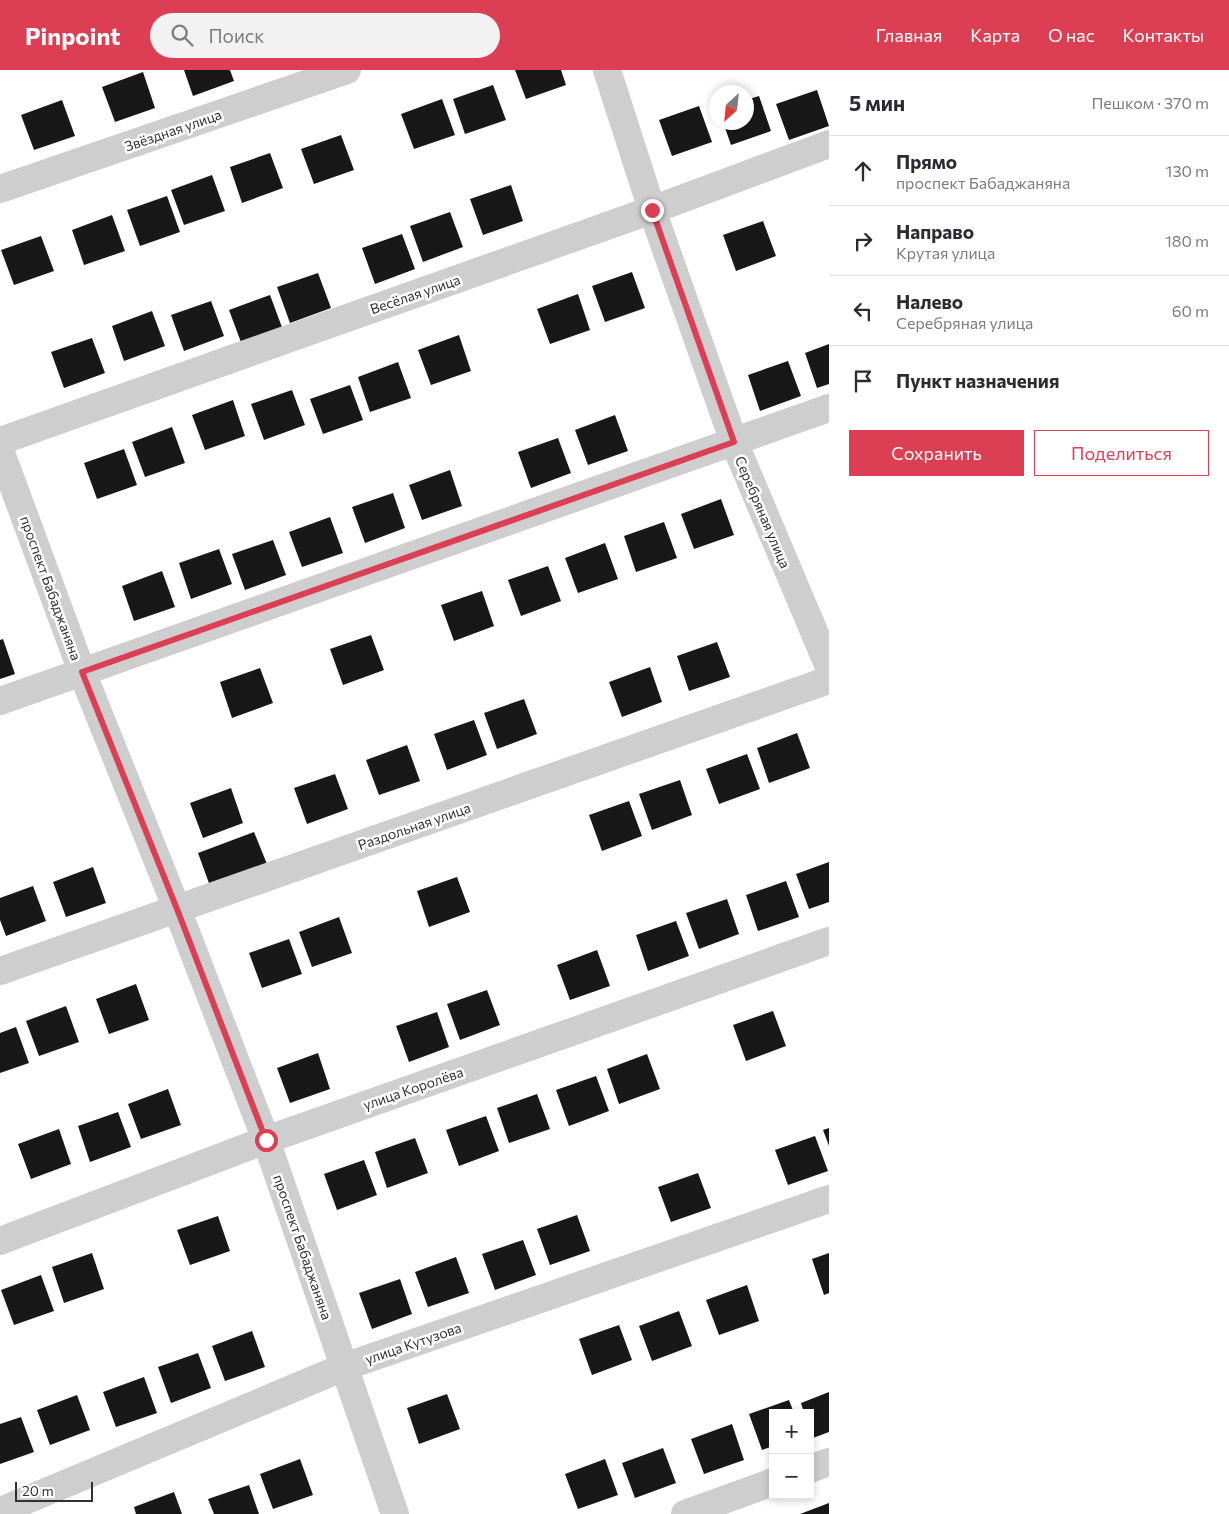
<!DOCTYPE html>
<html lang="ru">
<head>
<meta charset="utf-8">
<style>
  :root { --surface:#fff; --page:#f2f2f3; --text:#2b2b33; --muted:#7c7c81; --line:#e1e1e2; --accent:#dc3f53 }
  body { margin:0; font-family:Commissioner,sans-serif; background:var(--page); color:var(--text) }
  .controls { position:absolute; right:15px; bottom:15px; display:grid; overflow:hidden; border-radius:0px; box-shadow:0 2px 8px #0003 }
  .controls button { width:45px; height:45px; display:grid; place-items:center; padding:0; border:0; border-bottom:1px solid var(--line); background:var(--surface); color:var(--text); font:25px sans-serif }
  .compass { position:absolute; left:709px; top:15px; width:45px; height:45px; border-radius:50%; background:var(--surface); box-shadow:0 2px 8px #0003; rotate:207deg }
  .scale { position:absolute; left:15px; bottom:12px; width:78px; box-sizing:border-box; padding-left:5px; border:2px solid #313131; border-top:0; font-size:14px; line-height:18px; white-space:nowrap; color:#313131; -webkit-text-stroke:4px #fff; paint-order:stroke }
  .stop { position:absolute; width:15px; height:15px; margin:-11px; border:4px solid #dc3f53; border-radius:50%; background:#fff }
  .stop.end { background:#dc3f53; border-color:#fff; box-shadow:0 1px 5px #0008 }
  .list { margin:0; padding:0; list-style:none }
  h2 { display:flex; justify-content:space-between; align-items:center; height:65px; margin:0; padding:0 20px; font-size:21px }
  h2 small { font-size:16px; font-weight:400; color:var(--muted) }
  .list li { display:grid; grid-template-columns:32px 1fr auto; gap:15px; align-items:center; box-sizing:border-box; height:70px; padding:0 20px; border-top:1px solid var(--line) }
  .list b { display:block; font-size:19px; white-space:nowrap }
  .list p { margin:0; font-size:16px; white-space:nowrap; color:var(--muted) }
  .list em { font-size:16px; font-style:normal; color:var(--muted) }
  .actions { display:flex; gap:10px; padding:15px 20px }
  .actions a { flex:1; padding:11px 0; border:1px solid var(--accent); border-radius:0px; text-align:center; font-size:18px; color:var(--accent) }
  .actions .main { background:var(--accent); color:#fff }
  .icon { flex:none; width:28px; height:28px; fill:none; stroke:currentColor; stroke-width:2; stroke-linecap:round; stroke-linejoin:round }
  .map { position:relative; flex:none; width:829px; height:1444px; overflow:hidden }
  header { display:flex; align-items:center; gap:30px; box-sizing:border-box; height:70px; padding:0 25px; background:var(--accent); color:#fff }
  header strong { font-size:24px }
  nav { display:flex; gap:28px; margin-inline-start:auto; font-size:18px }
  .search { width:350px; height:45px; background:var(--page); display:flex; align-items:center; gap:12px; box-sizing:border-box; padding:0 18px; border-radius:28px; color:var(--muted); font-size:19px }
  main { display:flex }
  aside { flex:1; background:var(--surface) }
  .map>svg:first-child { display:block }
</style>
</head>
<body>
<header>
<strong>Pinpoint</strong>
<div class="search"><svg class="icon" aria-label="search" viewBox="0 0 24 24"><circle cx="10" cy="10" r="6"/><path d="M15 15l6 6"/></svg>Поиск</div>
<nav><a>Главная</a><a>Карта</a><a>О нас</a><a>Контакты</a></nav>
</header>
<main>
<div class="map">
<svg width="829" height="1444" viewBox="0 0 829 1444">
  <rect width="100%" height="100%" fill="#fff"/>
  <!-- building -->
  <path fill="#181818" d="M184,0h46l4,11 -41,15z
    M515,0h46l5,15 -40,14z
    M143,2l12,36 -40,14 -13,-35z
    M493,15l13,35 -41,14 -12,-35z
    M817,20l12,36 -40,14 -13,-36z
    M759,26l12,35 -40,14 -8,-23h23v-22z
    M442,29l13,36 -41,14 -13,-35z
    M62,30l13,36 -41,14 -13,-35z
    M699,36l13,36 -40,14 -13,-36z
    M341,65l13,35 -40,14 -13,-35z
    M270,83l13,35 -41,15 -12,-36z
    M212,105l13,36 -41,14 -13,-35z
    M511,115l12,36 -40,14 -13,-36z
    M167,126l13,36 -40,14 -13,-36z
    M450,142l13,35 -40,15 -13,-36z
    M112,145l13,36 -41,14 -12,-35z
    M763,151l13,35 -40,15 -13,-36z
    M402,164l13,35 -40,15 -13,-36z
    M41,166l13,35 -40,14 -13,-35z
    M632,202l13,36 -40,14 -13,-36z
    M318,203l13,35 -41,15 -13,-36z
    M578,224l12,36 -40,14 -13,-35z
    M270,225l13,35 -41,15 -13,-35z
    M211,231l13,35 -40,15 -13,-36z
    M152,241l13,35 -41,15 -12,-35z
    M459,265l12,36 -40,14 -13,-35z
    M92,268l13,35 -41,15 -13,-36z
    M829,274v40l-12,4 -12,-35z
    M788,291l13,35 -41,15 -12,-36z
    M398,292l13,36 -41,14 -12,-35z
    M350,315l13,35 -40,14 -13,-35z
    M292,320l13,35 -41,15 -13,-36z
    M233,330l12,36 -40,14 -13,-35z
    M615,345l13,36 -40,14 -13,-35z
    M172,357l13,36 -40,14 -13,-35z
    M558,368l13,35 -40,15 -13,-36z
    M124,379l13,36 -40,14 -13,-36z
    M450,400l12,36 -40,14 -13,-35z
    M393,423l12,35 -40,15 -13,-36z
    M721,429l13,36 -40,14 -13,-35z
    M330,447l13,36 -41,14 -13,-35z
    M664,452l13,36 -41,14 -12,-36z
    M273,470l13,35 -41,15 -13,-36z
    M605,473l13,36 -40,14 -13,-35z
    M219,479l13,35 -41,15 -12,-36z
    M548,496l13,35 -40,15 -13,-36z
    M162,501l13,36 -41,14 -12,-35z
    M482,521l12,35 -40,15 -13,-36z
    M371,565l13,35 -41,15 -13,-36z
    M3,569l12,35 -15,5v-39z
    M717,572l13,35 -41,14 -12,-35z
    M650,597l12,35 -40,15 -13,-35z
    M260,598l13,35 -41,15 -12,-36z
    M524,629l13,35 -40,15 -13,-36z
    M474,650l13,35 -40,15 -13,-36z
    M797,663l13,35 -41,15 -12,-35z
    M407,675l13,36 -41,14 -13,-35z
    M747,684l13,35 -41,15 -13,-35z
    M335,704l13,35 -41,15 -13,-36z
    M680,710l12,35 -40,15 -13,-36z
    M231,718l12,35 -40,15 -13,-35z
    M629,731l13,35 -40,15 -13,-36z
    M254,762l13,32 -57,22 -12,-33z
    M829,792v40l-20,7 -13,-35z
    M93,797l13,36 -40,14 -13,-35z
    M457,807l13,35 -41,15 -12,-36z
    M786,811l13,36 -41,14 -12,-36z
    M33,816l13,35 -40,15 -6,-16v-22z
    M727,829l12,35 -40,15 -13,-36z
    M339,847l13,36 -40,14 -13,-35z
    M676,851l13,35 -41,15 -12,-36z
    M289,869l13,35 -40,14 -13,-35z
    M597,880l13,36 -40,14 -13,-35z
    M136,914l13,36 -40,14 -13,-35z
    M487,920l13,35 -40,15 -13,-36z
    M66,936l13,36 -40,14 -13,-35z
    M773,941l13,35 -40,15 -13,-36z
    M437,942l12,35 -40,15 -13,-36z
    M16,957l13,36 -29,10v-40z
    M318,983l12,36 -40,14 -13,-35z
    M647,984l13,35 -41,15 -12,-35z
    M596,1006l13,35 -40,15 -13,-36z
    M168,1019l13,36 -40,14 -13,-35z
    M537,1024l13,35 -41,14 -12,-35z
    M118,1042l13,35 -41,15 -12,-36z
    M486,1046l13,35 -40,15 -13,-36z
    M829,1058v18l-6,-16z
    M59,1059l12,35 -40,15 -13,-35z
    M815,1066l13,35 -40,14 -13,-35z
    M415,1068l13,35 -41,15 -12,-36z
    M364,1090l13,35 -40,15 -13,-36z
    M698,1103l13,35 -40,14 -13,-35z
    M577,1145l13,36 -40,14 -13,-36z
    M218,1146l12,35 -40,14 -13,-35z
    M523,1170l13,35 -41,15 -13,-36z
    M92,1183l12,36 -40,14 -12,-36z
    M829,1183v40l-5,2 -12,-36z
    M456,1187l13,36 -41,14 -13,-35z
    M41,1205l13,36 -40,14 -13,-35z
    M400,1209l12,35 -40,15 -13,-36z
    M747,1215l12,36 -40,14 -13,-35z
    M679,1241l13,35 -40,15 -13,-35z
    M619,1255l13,35 -40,15 -13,-36z
    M252,1261l13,36 -40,14 -13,-35z
    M198,1283l13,35 -40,15 -13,-36z
    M144,1307l13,36 -41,14 -13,-35z
    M829,1322v40l-16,6 -3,-8v-17h-6l-3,-10z
    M447,1324l13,35 -41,15 -12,-36z
    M77,1325l13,35 -40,15 -13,-35z
    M789,1330l5,13h-21v33l-11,4 -13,-36z
    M21,1347l13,35 -34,12v-40z
    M732,1354l12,36 -40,14 -13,-35z
    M663,1378l13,35 -41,15 -13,-35z
    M300,1389l13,36 -40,14 -13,-35z
    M605,1389l13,36 -40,14 -13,-35z
    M249,1415l10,29h-45l-6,-15z
    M174,1422l8,22h-46l-2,-7z
    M829,1433v11h-29z"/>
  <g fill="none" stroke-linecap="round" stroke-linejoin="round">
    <!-- minor -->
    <path stroke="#cecece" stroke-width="28" d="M607,0l45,140 82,232 95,225
      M0,119l347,-119
      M0,371l652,-231 177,-66
      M0,380l82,222 95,237 89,231 129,374
      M0,631l829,-293
      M0,901l829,-291
      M0,1171l266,-101 563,-199
      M810,1399l19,-7
      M5,1439l339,-142 485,-168
      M685,1444l88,-32"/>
  </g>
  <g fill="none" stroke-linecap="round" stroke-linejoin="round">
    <!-- route -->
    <path stroke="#dc3f53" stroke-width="6" d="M266,1070l-89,-231 -95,-237 652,-230 -82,-232"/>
  </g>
  <g text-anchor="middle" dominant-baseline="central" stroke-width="5" stroke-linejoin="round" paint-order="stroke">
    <!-- street labels -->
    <g font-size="14" fill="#313131" stroke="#fff">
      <text transform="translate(173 60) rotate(-19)">Звёздная улица</text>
      <text transform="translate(415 224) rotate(-19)">Весёлая улица</text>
      <text transform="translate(763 442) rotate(67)">Серебряная улица</text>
      <text transform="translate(51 518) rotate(70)">проспект Бабаджаняна</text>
      <text transform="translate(414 756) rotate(-19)">Раздольная улица</text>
      <text transform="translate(413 1018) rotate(-19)">улица Королёва</text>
      <text transform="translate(303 1177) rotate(71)">проспект Бабаджаняна</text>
      <text transform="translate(413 1273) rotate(-19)">улица Кутузова</text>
    </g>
  </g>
</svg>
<div class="controls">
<button>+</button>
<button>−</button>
</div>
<svg class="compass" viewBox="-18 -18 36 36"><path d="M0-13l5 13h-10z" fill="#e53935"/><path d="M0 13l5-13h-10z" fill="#7c7c81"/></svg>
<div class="scale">20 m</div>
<div class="stop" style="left:266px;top:1070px"></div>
<div class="stop end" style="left:652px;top:140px"></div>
</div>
<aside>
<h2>5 мин<small>Пешком · 370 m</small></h2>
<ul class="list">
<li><svg class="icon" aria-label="ahead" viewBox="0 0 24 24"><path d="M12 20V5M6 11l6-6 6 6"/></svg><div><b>Прямо</b><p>проспект Бабаджаняна</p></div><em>130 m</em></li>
<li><svg class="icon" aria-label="right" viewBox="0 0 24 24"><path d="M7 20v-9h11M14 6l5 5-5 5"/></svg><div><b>Направо</b><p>Крутая улица</p></div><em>180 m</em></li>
<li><svg class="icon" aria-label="left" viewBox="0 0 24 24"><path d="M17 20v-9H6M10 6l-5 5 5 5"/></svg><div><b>Налево</b><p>Серебряная улица</p></div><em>60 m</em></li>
<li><svg class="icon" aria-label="arrive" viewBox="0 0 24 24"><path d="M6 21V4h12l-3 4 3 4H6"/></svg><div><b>Пункт назначения</b></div></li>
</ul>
<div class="actions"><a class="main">Сохранить</a><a>Поделиться</a></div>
</aside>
</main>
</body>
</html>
